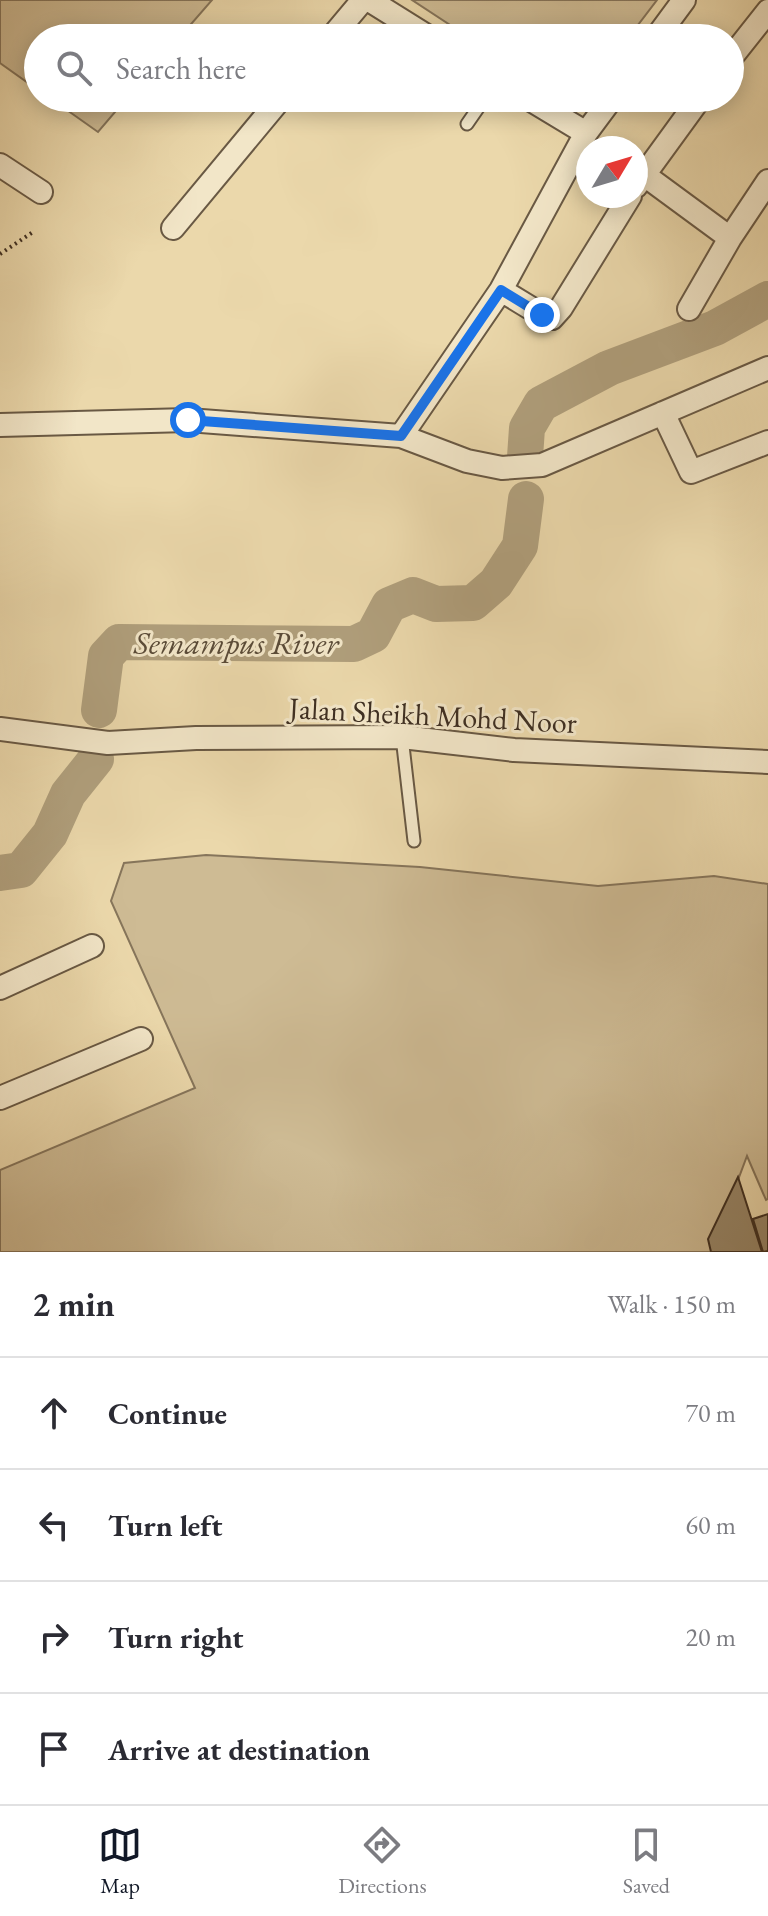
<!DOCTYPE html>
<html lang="en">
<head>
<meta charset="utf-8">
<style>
  :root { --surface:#fff; --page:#f7f7f7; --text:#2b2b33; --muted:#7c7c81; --line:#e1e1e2; --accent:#111827 }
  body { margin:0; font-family:"EB Garamond",serif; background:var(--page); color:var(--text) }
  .compass { position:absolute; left:576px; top:136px; width:72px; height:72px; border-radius:50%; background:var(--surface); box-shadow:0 4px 20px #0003; rotate:52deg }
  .stop { position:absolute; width:24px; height:24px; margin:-18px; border:6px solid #1a73e8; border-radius:50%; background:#fff }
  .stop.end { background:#1a73e8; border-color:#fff; box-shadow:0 2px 8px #0008 }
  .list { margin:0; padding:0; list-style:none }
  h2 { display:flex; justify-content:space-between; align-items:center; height:104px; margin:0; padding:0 32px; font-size:34px }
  h2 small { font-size:26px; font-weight:400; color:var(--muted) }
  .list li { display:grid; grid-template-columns:52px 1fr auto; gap:24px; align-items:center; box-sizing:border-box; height:112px; padding:0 32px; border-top:2px solid var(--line) }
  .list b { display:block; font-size:30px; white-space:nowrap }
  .list em { font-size:26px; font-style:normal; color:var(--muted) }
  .icon { flex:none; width:44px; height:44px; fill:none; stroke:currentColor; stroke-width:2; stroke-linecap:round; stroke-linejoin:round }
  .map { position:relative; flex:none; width:768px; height:1252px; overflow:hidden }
  .search { position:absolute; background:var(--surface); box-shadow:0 4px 20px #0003; left:24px; right:24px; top:24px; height:88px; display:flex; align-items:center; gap:20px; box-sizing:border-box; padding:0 28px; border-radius:44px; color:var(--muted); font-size:30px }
  .sheet { height:552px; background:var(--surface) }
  nav { display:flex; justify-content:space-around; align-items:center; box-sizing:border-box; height:112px; border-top:2px solid var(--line); background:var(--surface); font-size:22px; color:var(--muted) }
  nav a { display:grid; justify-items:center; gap:4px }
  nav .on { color:var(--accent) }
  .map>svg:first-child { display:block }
</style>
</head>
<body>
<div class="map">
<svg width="768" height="1252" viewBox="0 0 768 1252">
  <rect width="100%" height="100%" fill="#ebd8ab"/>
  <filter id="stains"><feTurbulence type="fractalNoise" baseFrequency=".0025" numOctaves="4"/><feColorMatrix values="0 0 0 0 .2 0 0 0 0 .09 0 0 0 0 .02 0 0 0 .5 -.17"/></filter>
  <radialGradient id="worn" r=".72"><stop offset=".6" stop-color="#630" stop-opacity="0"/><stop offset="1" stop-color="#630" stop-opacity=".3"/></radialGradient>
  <!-- green -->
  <path fill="#cebb94" stroke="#86755b" stroke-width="2" d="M0,0h212l-33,38h-141v52l-38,-27z
    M412,0h245l-29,38h-158z
    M50,98h77l-29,34z
    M206,855l214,12 178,19 116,-10 54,8v315l-2,1 -19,-44 -36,96h-711v-82l195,-82 -84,-187 13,-38z"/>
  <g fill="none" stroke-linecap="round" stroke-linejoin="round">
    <!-- river -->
    <path stroke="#b09f7c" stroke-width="36" d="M525,457l2,-29 14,-24 68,-36 106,-40 53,-29
      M99,710l7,-54 13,-14 235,2 19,-9 16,-30 24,-10 23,9 37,-1 23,-20 24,-37 6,-47
      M0,873l21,-3 29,-36 18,-40 28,-35"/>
  </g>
  <!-- building -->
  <path fill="#988769" stroke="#3e2f22" stroke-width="2" d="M738,1177l24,75h-51l-3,-13z
    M768,1214v37l-5,1 -10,-33z"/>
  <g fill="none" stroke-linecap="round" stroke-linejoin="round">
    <defs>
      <path id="service" d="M467,124l18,-26
        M402,737l12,104"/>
      <path id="minor" d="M369,0l61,38
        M331,38l32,-38
        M656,38l28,-38
        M730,59l38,-48
        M528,98l58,35
        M0,165l41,27
        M643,174l87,64
        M636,186l64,-88
        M173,228l108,-130
        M501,290l41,25 10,3 9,-10 69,-112
        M689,309l41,-71 38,-57
        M663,413l28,59 77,-30
        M0,425l188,-5 213,16 66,25 35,7 40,-3 226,-97
        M401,436l100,-146 85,-157 26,-35
        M0,729l108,14 88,-5 206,-1 112,13 254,12
        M0,988l92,-42
        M0,1098l141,-59"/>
    </defs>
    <!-- service casing -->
    <use href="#service" stroke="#695944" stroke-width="15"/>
    <!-- minor casing -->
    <use href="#minor" stroke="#695944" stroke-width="26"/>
    <!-- path -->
    <path stroke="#3e2f22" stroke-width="4" stroke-dasharray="2 4" stroke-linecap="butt" d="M0,254l33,-22"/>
    <!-- service -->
    <use href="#service" stroke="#f2e6c8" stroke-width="11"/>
    <!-- minor -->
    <use href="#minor" stroke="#f2e6c8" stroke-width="22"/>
  </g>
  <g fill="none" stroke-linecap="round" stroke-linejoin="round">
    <!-- route -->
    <path stroke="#1a73e8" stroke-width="10" d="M188,420l213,16 100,-146 41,25"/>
  </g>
  <g text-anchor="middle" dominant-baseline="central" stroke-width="6" stroke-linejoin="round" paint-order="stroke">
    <!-- street labels -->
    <g font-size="30" fill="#3e2f22" stroke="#f2e6c8">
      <text transform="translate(433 715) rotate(3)">Jalan Sheikh Mohd Noor</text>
    </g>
    <!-- water labels -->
    <g font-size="32" font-style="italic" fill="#5a4b38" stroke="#f2e6c8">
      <text x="236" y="643">Semampus River</text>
    </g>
  </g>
  <rect width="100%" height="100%" filter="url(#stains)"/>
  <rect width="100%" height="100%" fill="url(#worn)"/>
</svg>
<svg class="compass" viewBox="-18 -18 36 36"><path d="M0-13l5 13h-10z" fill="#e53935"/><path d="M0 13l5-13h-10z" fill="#7c7c81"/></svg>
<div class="stop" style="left:188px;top:420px"></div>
<div class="stop end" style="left:542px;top:315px"></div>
<div class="search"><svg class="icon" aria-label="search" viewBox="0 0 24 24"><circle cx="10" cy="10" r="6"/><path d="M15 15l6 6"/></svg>Search here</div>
</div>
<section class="sheet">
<h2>2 min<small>Walk · 150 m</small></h2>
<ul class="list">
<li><svg class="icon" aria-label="ahead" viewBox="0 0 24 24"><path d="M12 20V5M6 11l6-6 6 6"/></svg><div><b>Continue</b></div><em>70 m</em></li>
<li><svg class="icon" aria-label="left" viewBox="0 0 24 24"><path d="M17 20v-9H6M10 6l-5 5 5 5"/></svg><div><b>Turn left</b></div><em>60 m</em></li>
<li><svg class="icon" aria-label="right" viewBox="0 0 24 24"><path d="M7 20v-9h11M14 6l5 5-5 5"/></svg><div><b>Turn right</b></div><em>20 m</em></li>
<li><svg class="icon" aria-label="arrive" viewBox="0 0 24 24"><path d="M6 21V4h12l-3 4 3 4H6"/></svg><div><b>Arrive at destination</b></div></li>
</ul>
</section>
<nav>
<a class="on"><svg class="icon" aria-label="map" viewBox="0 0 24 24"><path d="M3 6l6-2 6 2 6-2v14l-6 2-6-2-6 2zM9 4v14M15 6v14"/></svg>Map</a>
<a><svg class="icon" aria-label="directions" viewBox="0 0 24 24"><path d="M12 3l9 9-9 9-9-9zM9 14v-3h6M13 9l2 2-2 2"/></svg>Directions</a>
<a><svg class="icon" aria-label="saved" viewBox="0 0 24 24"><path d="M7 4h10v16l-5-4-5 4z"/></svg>Saved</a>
</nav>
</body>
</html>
